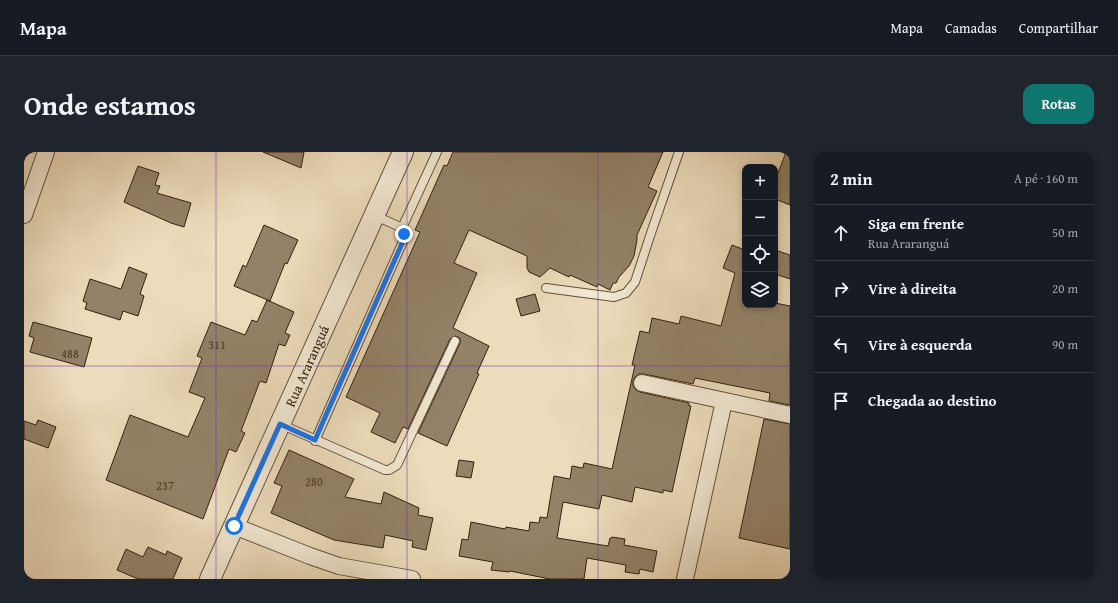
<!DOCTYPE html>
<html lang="pt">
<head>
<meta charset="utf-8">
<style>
  :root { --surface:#171b24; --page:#20242c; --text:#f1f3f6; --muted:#9ea1a6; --line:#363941; --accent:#0f766e }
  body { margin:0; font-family:"Gentium Book Plus",serif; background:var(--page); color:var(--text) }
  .controls { position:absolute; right:12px; top:12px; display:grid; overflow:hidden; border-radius:8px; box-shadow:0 2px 6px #0003 }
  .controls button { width:36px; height:36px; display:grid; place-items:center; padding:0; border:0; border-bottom:1px solid var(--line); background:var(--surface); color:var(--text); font:20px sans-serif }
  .stop { position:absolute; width:12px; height:12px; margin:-9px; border:3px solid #1a73e8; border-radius:50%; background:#fff }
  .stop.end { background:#1a73e8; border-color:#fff; box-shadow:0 1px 4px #0008 }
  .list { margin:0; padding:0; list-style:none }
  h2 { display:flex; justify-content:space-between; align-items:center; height:52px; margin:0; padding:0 16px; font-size:17px }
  h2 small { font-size:13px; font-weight:400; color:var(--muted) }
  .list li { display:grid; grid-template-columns:26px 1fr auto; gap:12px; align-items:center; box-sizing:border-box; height:56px; padding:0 16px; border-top:1px solid var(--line) }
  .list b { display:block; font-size:15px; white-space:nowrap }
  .list p { margin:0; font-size:13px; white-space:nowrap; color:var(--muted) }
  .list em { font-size:13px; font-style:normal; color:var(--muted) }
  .icon { flex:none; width:22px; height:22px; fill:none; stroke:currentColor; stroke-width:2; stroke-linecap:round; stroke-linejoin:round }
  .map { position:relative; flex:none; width:766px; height:427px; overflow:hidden; border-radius:12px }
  header { display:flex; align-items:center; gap:24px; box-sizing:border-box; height:56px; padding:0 20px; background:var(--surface); border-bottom:1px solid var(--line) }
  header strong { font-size:19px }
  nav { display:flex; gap:22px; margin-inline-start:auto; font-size:14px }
  .intro { display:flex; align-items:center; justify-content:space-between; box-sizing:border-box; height:96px; padding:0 24px }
  h1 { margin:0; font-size:28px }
  .button { padding:10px 18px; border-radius:12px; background:var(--accent); color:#fff; font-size:14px; font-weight:700 }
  main { display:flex; gap:24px; padding:0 24px }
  aside { flex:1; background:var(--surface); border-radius:12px; box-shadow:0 2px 6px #0003 }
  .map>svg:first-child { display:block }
</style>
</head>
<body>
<header>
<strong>Mapa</strong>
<nav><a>Mapa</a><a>Camadas</a><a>Compartilhar</a></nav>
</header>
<div class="intro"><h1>Onde estamos</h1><a class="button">Rotas</a></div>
<main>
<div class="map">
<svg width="766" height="427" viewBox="0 0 766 427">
  <rect width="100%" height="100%" fill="#eddcbc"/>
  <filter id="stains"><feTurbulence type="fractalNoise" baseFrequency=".005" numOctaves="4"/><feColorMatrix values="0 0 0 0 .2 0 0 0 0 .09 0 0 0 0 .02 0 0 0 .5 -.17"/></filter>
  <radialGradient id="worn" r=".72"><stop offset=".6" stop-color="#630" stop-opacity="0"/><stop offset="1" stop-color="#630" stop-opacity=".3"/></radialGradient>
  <!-- building -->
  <path fill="#938268" stroke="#32210d" d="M239,0h41l-3,16z
    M429,0h210l-15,35 9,4 -20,44v5l-3,16 -5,10 -10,11 -3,6h-3l-3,7 -12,-6 -1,3 -27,-12 -1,2 -19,-9 -10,9 -11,-5 -2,-4v-12l-58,-26 -15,33 23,10 -24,55 36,18 -12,27 2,1 -32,72 -29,-13 42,-90v-5l-5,-2 -5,3 -42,90 -5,-2 -8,16 -24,-11 9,-19 -34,-16 74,-165 -5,-2 29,-65 3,1z
    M762,0h4v53l-15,-6v-18z
    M114,14l21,7 -4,12 5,1 -3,7 34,10 -7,24 -13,-4 -47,-21z
    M240,73l34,15 -11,24 -2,-1 -15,38 -36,-15 9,-21 3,2z
    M708,93l13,5v55h30v-2l15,3v99l-21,-4 1,-8 -75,-15 -2,6 -49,-10h-5l-4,3 -2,4v5l3,4 4,2 49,11v3h2l-19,86 -9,-2v3l-28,-6 -3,15 -30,-7 -3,14 -36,-7 -6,36 51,8 2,-8h2v-1l13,2 -1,6 33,6 -4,21 -13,-3 -1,5 -14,-2 1,-7 -39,-7 -3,21h-34l-40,-8 -1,1 -18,-2 2,-8 -34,-6 3,-17 6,1 3,-18 34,7 1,-2 23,4 1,-9 9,1 1,-6 7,1 7,-42 16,3 2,-13 11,2 1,-5 28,6 23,-104h-3l8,-34 9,2 3,-15 27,6 2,-8 40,10 14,-53 -12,-5z
    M751,98l15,5v24l-15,-5z
    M105,115l18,7 -7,20 4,2 -6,20 -15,-5 -3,9 -35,-11 2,-6 -4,-2 7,-22 31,10z
    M511,142l5,17 -19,5 -5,-17z
    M243,148l27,12 -9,21 5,2 -5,11 -6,-2 -13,39 -6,-2 -19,50 4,2 -9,19 -7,-3 -26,70 -97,-39 24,-65 58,22 17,-39 -16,-6 13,-34 -5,-2 14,-34 34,13 7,-15 5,2z
    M9,170l59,16 -8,29 -54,-15 4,-14 -5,-2z
    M740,267l26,5v125l-51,-11z
    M14,268l18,7 -8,21 -24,-9v-18l12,4z
    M265,298l65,29 -9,18 36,7 3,-12 35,16 -1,7 15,3 -7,32 -14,-3 1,-6 -28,-6 -2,13 -49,-8 -63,-27 11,-27 -8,-3z
    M435,308l15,2 -3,16 -15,-2z
    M124,395l18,8 1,-4 15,7 -9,21h-35l-21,-9 9,-21 17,8z"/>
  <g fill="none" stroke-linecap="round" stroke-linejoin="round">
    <defs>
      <path id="service" d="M350,63l28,13
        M522,136l68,9 12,-4 9,-11 16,-49 28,-81
        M256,272l105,46h4l8,-5 58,-124
        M291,289l89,-202v-5l-2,-6 35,-76"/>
      <path id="minor" d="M0,63l22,-63
        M618,231l148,32
        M210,374l76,30 29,10 73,13
        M661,427l39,-178"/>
      <path id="tertiary" d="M186,427l193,-427"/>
    </defs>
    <!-- service casing -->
    <use href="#service" stroke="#615039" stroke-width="10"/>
    <!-- minor casing -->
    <use href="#minor" stroke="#615039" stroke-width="18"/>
    <!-- tertiary casing -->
    <use href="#tertiary" stroke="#615039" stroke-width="22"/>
    <!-- service -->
    <use href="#service" stroke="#f3e8d3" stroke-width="8"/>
    <!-- minor -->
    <use href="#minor" stroke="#f3e8d3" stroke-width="16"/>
    <!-- tertiary -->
    <use href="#tertiary" stroke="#f3e8d3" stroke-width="20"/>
  </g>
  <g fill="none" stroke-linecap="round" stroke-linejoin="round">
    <!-- route -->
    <path stroke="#1a73e8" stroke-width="5" d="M210,374l46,-102 35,16 89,-201v-5"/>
  </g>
  <!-- grid -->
  <path fill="none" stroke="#7b2cbf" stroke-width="1" stroke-opacity="0.55" d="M192,0v427M383,0v427M574,0v427M0,214h766"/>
  <g text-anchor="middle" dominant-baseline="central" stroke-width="3" stroke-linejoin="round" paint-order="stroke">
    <!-- number labels -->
    <g font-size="12" fill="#4a3924">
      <text x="193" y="192">311</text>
      <text x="46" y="201">488</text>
      <text x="290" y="329">280</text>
      <text x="141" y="333">237</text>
    </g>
    <!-- street labels -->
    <g font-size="14" fill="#32210d" stroke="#f3e8d3">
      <text transform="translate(283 214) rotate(-66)">Rua Araranguá</text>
    </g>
  </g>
  <rect width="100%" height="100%" filter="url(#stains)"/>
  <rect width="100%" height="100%" fill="url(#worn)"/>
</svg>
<div class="controls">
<button>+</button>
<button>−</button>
<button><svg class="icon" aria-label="locate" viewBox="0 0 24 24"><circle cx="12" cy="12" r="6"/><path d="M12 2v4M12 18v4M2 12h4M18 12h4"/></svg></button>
<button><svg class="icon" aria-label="layers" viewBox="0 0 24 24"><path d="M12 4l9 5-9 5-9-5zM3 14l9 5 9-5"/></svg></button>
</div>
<div class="stop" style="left:210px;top:374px"></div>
<div class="stop end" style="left:380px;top:82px"></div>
</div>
<aside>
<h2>2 min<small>A pé · 160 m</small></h2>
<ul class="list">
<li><svg class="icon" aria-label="ahead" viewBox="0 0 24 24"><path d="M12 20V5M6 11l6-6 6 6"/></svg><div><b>Siga em frente</b><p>Rua Araranguá</p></div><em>50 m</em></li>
<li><svg class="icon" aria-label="right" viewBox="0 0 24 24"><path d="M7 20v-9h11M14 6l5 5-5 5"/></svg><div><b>Vire à direita</b></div><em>20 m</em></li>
<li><svg class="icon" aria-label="left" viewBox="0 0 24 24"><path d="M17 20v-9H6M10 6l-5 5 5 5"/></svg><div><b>Vire à esquerda</b></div><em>90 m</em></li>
<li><svg class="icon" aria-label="arrive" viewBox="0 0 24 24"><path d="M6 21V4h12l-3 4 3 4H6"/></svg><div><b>Chegada ao destino</b></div></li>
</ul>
</aside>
</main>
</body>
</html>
